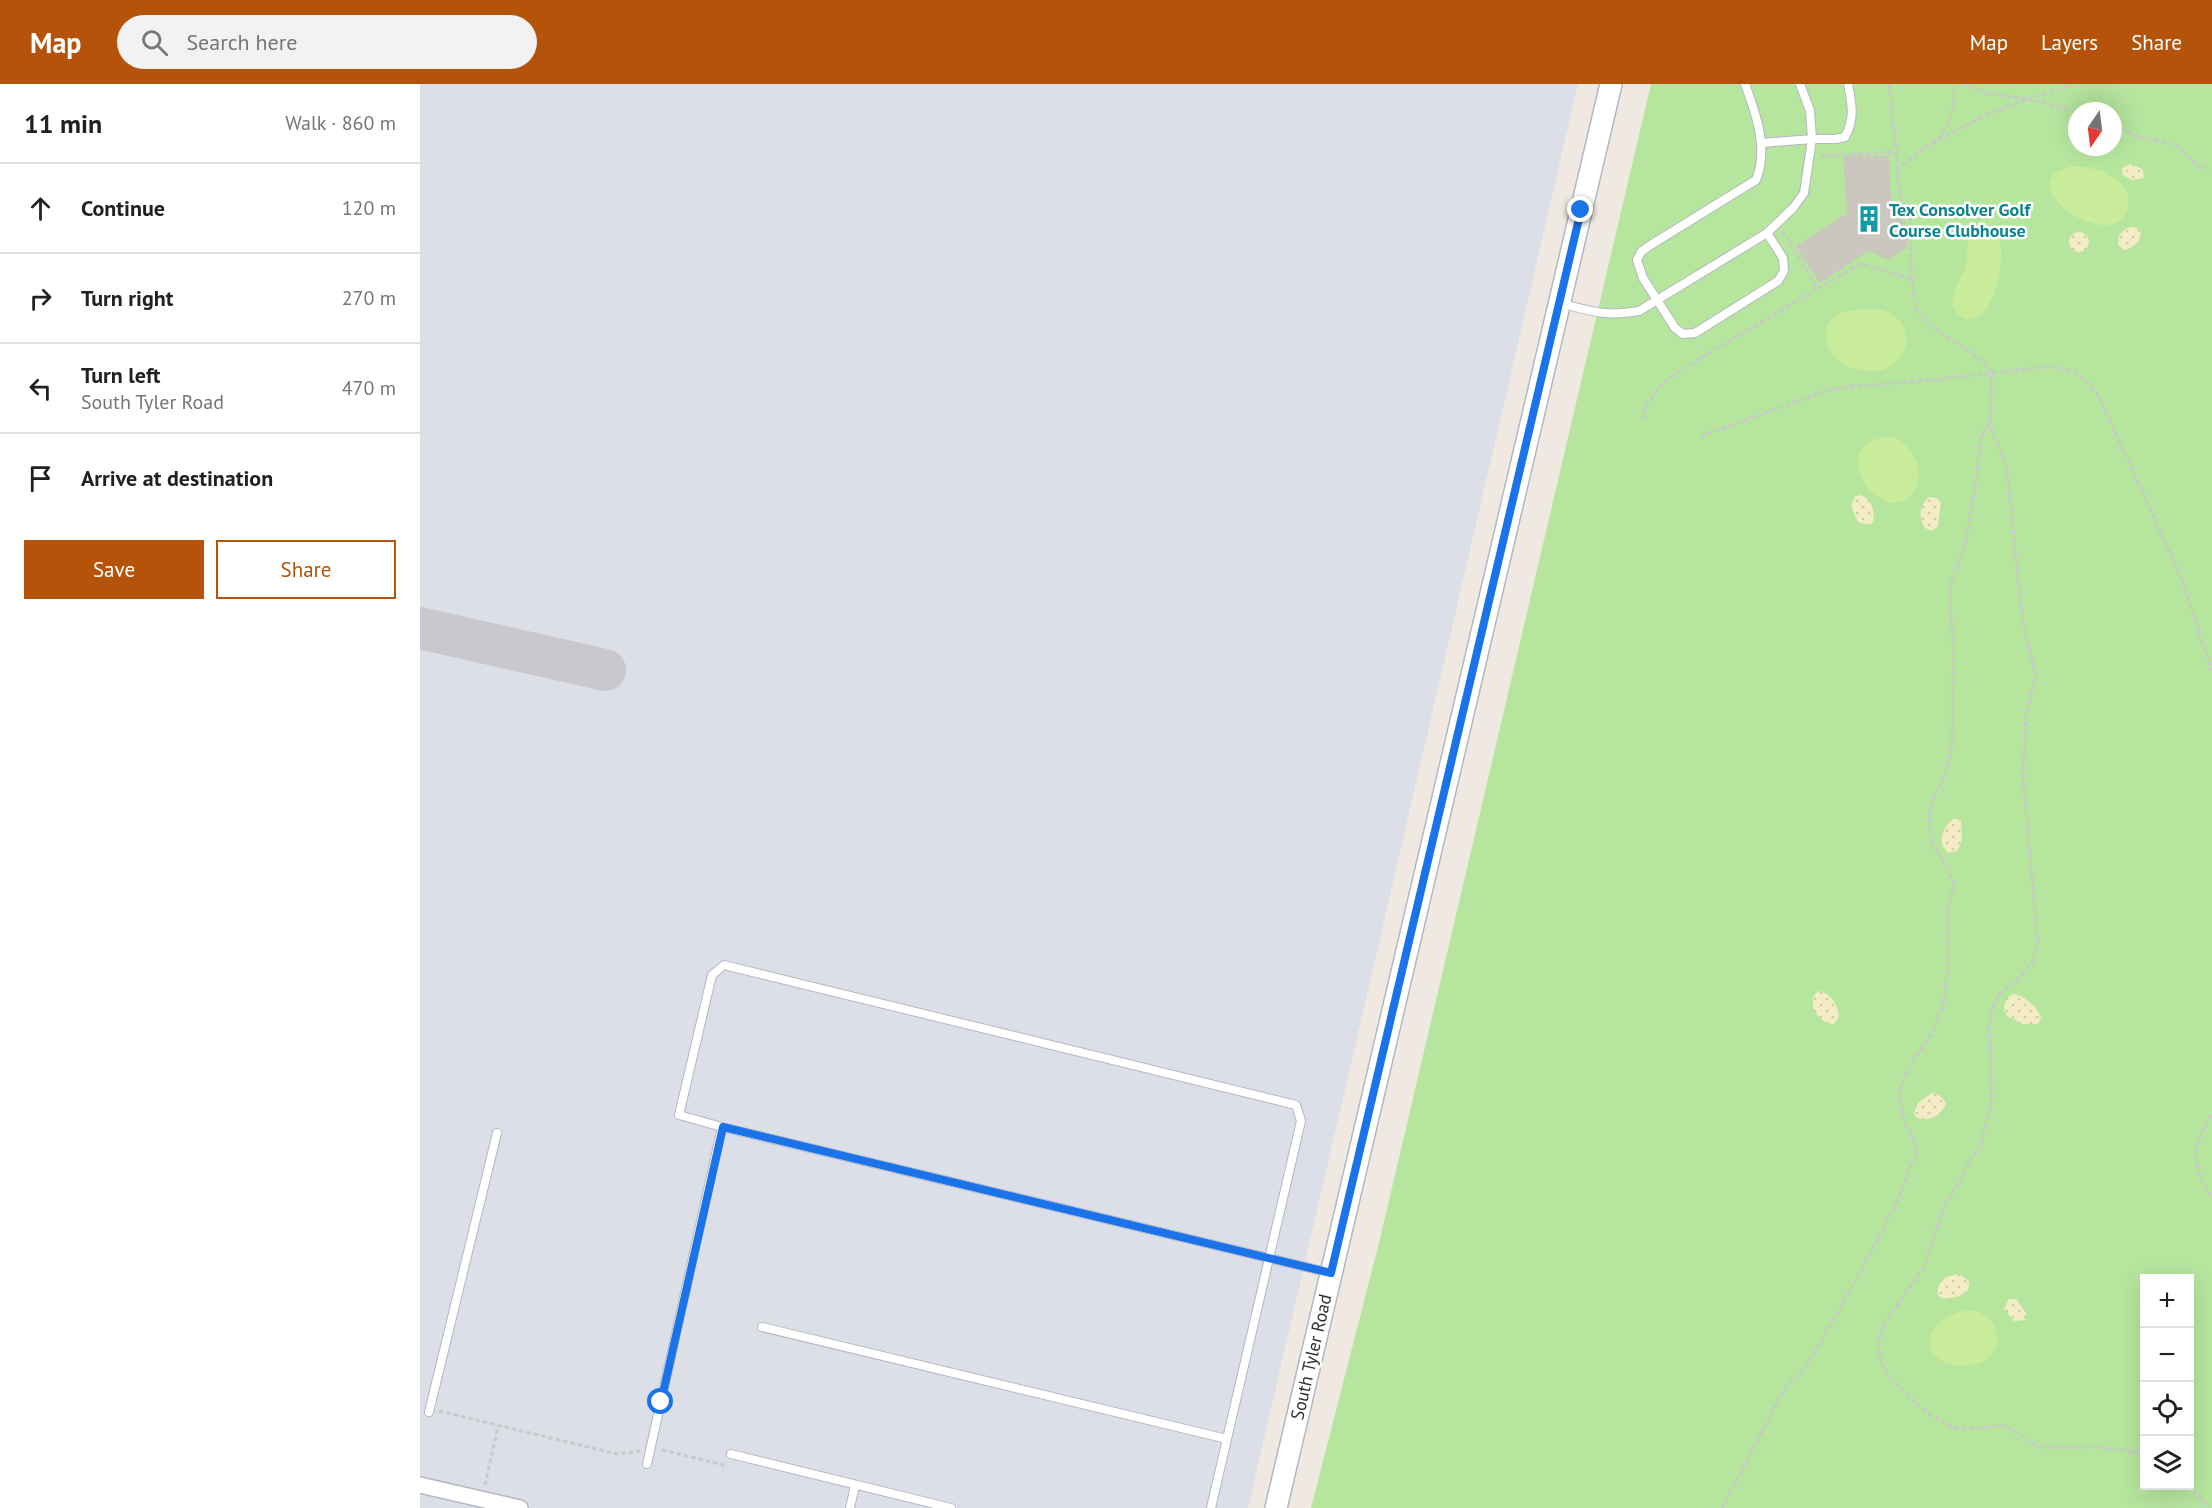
<!DOCTYPE html>
<html lang="en">
<head>
<meta charset="utf-8">
<style>
  :root { --surface:#fff; --page:#f2f2f2; --text:#202124; --muted:#757577; --line:#e0e0e0; --accent:#b45309 }
  body { margin:0; font-family:"PT Sans",sans-serif; background:var(--page); color:var(--text) }
  .controls { position:absolute; right:18px; bottom:18px; display:grid; overflow:hidden; border-radius:0px; box-shadow:0 6px 24px #0002 }
  .controls button { width:54px; height:54px; display:grid; place-items:center; padding:0; border:0; border-bottom:2px solid var(--line); background:var(--surface); color:var(--text); font:30px sans-serif }
  .compass { position:absolute; left:1648px; top:18px; width:54px; height:54px; border-radius:50%; background:var(--surface); box-shadow:0 6px 24px #0002; rotate:194deg }
  .stop { position:absolute; width:18px; height:18px; margin:-14px; border:4px solid #1a73e8; border-radius:50%; background:#fff }
  .stop.end { background:#1a73e8; border-color:#fff; box-shadow:0 2px 6px #0008 }
  .list { margin:0; padding:0; list-style:none }
  h2 { display:flex; justify-content:space-between; align-items:center; height:78px; margin:0; padding:0 24px; font-size:26px }
  h2 small { font-size:20px; font-weight:400; color:var(--muted) }
  .list li { display:grid; grid-template-columns:39px 1fr auto; gap:18px; align-items:center; box-sizing:border-box; height:90px; padding:0 24px; border-top:2px solid var(--line) }
  .list b { display:block; font-size:22px; white-space:nowrap }
  .list p { margin:0; font-size:20px; white-space:nowrap; color:var(--muted) }
  .list em { font-size:20px; font-style:normal; color:var(--muted) }
  .actions { display:flex; gap:12px; padding:18px 24px }
  .actions a { flex:1; padding:14px 0; border:2px solid var(--accent); border-radius:0px; text-align:center; font-size:21px; color:var(--accent) }
  .actions .main { background:var(--accent); color:#fff }
  .icon { flex:none; width:33px; height:33px; fill:none; stroke:currentColor; stroke-width:2; stroke-linecap:round; stroke-linejoin:round }
  .map { position:relative; flex:none; width:1792px; height:1424px; overflow:hidden }
  header { display:flex; align-items:center; gap:36px; box-sizing:border-box; height:84px; padding:0 30px; background:var(--accent); color:#fff }
  header strong { font-size:28px }
  nav { display:flex; gap:33px; margin-inline-start:auto; font-size:21px }
  .search { width:420px; height:54px; background:var(--page); display:flex; align-items:center; gap:15px; box-sizing:border-box; padding:0 21px; border-radius:33px; color:var(--muted); font-size:22px }
  main { display:flex }
  aside { flex:1; background:var(--surface) }
  .map>svg:first-child { display:block }
</style>
</head>
<body>
<header>
<strong>Map</strong>
<div class="search"><svg class="icon" aria-label="search" viewBox="0 0 24 24"><circle cx="10" cy="10" r="6"/><path d="M15 15l6 6"/></svg>Search here</div>
<nav><a>Map</a><a>Layers</a><a>Share</a></nav>
</header>
<main>
<aside>
<h2>11 min<small>Walk · 860 m</small></h2>
<ul class="list">
<li><svg class="icon" aria-label="ahead" viewBox="0 0 24 24"><path d="M12 20V5M6 11l6-6 6 6"/></svg><div><b>Continue</b></div><em>120 m</em></li>
<li><svg class="icon" aria-label="right" viewBox="0 0 24 24"><path d="M7 20v-9h11M14 6l5 5-5 5"/></svg><div><b>Turn right</b></div><em>270 m</em></li>
<li><svg class="icon" aria-label="left" viewBox="0 0 24 24"><path d="M17 20v-9H6M10 6l-5 5 5 5"/></svg><div><b>Turn left</b><p>South Tyler Road</p></div><em>470 m</em></li>
<li><svg class="icon" aria-label="arrive" viewBox="0 0 24 24"><path d="M6 21V4h12l-3 4 3 4H6"/></svg><div><b>Arrive at destination</b></div></li>
</ul>
<div class="actions"><a class="main">Save</a><a>Share</a></div>
</aside>
<div class="map">
<svg width="1792" height="1424" viewBox="0 0 1792 1424">
  <defs>
    <pattern id="sand-dots" width="8" height="8" patternUnits="userSpaceOnUse" patternTransform="scale(1.5)"><rect width="8" height="8" fill="#f3ecc5"/><path d="M2 2h.1M6 6h.1" fill="none" stroke="#d1cbaa" stroke-width="1.8" stroke-linecap="round"/></pattern>
  </defs>
  <rect width="100%" height="100%" fill="#efe9e1"/>
  <!-- airport -->
  <path fill="#dcdee8" d="M0,0h1158l-330,1424h-828z"/>
  <!-- grass -->
  <path fill="#b6e59e" fill-rule="evenodd" d="M1231,0h561v1424h-901l69,-269zM1657,27h36v36h-36zM1724,1194h46v208h-46z"/>
  <!-- sand -->
  <path fill="url(#sand-dots)" d="M1711,80l11,5 2,6 -1,3 -11,2 -9,-5 -1,-7z
    M1714,143l7,4c0,10 -7,17 -17,19l-6,-5 1,-10 8,-7z
    M1649 158a10 10 0 1 1 20 0a10 10 0 1 1-20 0Z
    M1441,411c11,5 14,15 12,27l-4,3 -11,-3 -7,-16 4,-10z
    M1509,413l7,1 5,4 -3,24 -6,5 -7,-3c-7,-10 -6,-23 4,-31z
    M1533,735h6l2,2 1,18 -4,11 -9,3c-13,-10 -7,-25 4,-34z
    M1398,907c13,2 20,13 21,26l-5,7c-14,-1 -23,-13 -21,-27z
    M1594,910c12,3 23,13 27,23l-3,7h-15l-16,-8c-5,-8 -3,-19 7,-22z
    M1512,1009c6,0 11,5 14,10 -4,13 -18,20 -30,14l-2,-4 4,-10z
    M1540,1190l9,7c2,15 -13,16 -24,18l-7,-3c-2,-16 9,-21 22,-22z
    M1589,1215h7l10,14 -1,7 -11,1 -10,-12z"/>
  <!-- pitch -->
  <path fill="#c9ec9a" d="M1655,82c21,1 48,9 54,32 -2,71 -134,-19 -54,-32z
    M1556,146h7l14,5c11,15 -1,65 -14,78 -4,4 -11,6 -17,6 -28,-13 -5,-36 0,-54 3,-12 -2,-26 10,-35z
    M1449,225c59,-1 45,83 -22,57 -20,-8 -31,-38 -10,-51 9,-6 22,-4 32,-6z
    M1470,353c24,5 38,37 21,58 -30,34 -91,-54 -21,-58z
    M1547,1226c33,-2 47,53 -1,55 -49,3 -48,-45 1,-55z"/>
  <g fill="none" stroke-linecap="round" stroke-linejoin="round">
    <!-- taxiway -->
    <path stroke="#c9c8cc" stroke-width="42" d="M0,544l185,42"/>
  </g>
  <!-- building -->
  <path fill="#cbc7bf" stroke="#cbc5ba" stroke-width="1.5" d="M1424,73h44l3,59 14,6 2,25 -20,12 -19,-9 -48,32 -23,-36 51,-32z"/>
  <g fill="none" stroke-linecap="round" stroke-linejoin="round">
    <defs>
      <path id="lane" d="M1325,0c11,30 24,65 11,96l-107,66 -8,6 -4,8 6,18 32,50 8,6 12,-1 83,-52 6,-10 -1,-13 -16,-25 26,-25 11,-15 8,-54 -2,-28 -10,-27
        M1341,59l51,-4h24l9,-2c10,-18 7,-33 3,-53
        M1140,219c30,8 47,14 79,8l128,-78
        M302,1043l-43,-12 33,-140 12,-10 572,140 5,16 -74,318
        M342,1243l465,112 -16,69
        M9,1328l68,-279
        M311,1370l220,54
        M227,1380l75,-337 609,146
        M430,1424l5,-23"/>
      <path id="street" d="M0,1401l100,23"/>
      <path id="secondary" d="M856,1424l335,-1424"/>
    </defs>
    <!-- lane casing -->
    <use href="#lane" stroke="#b4b7c1" stroke-width="10"/>
    <!-- street casing -->
    <use href="#street" stroke="#b4b7c1" stroke-width="18"/>
    <!-- secondary casing -->
    <use href="#secondary" stroke="#b4b7c1" stroke-width="24"/>
    <!-- path -->
    <path stroke="#c9c9c9" stroke-width="3" stroke-dasharray="4.5 3" stroke-linecap="butt" d="M1469,0l9,85
      M1543,0l25,10 41,5 43,-15
      M1693,40l23,12 40,9 24,22 12,2
      M1518,55c13,-15 17,-35 17,-55
      M1401,72l76,-4
      M1362,147l36,57
      M1222,336l5,-16 16,-21 29,-20 168,-99 53,15
      M1569,341c1,-15 4,-36 2,-51 -3,-18 -60,-40 -73,-63 -9,-17 -7,-75 -8,-97 -12,-14 -12,-27 -12,-45l25,-20 38,-21 27,-14 41,-15 48,13
      M1281,352l128,-46 26,-4 79,-6 108,-13c24,-2 42,7 56,28l81,177 33,99
      M1792,1031c-22,32 -20,50 0,84
      M19,1327l178,43 23,-3
      M242,1366l66,16
      M65,1401l13,-59
      M1768,1402l22,22
      M1302,1424l63,-120 21,-20 50,-88 40,-76 20,-50 -2,-14 -9,-17 -5,-20v-14l7,-18 25,-38 11,-26 4,-33v-63l7,-28 -23,-44 -2,-22 5,-21 12,-23 6,-27 1,-95 -3,-57 2,-16 13,-33 12,-69 3,-33 2,-9 7,-9 17,38 17,161 13,51 -10,41 -3,60 15,169 -6,18 -12,14 -22,18 -7,18 -2,17 3,71 -11,42 -39,68 -17,55 -41,58 -6,19 3,20 9,15 39,36 23,13 12,2 36,-3 9,2 28,18 11,2 49,-1 47,6"/>
    <!-- lane -->
    <use href="#lane" stroke="#fff" stroke-width="8"/>
    <!-- street -->
    <use href="#street" stroke="#fff" stroke-width="15"/>
    <!-- secondary -->
    <use href="#secondary" stroke="#fff" stroke-width="21"/>
  </g>
  <g fill="none" stroke-linecap="round" stroke-linejoin="round">
    <!-- route -->
    <path stroke="#1a73e8" stroke-width="8" d="M241,1318l62,-275 608,146 250,-1063"/>
  </g>
  <!-- icons -->
  <defs>
    <symbol id="building-bare" viewBox="-9 -9 18 18"><path d="M-4-6H4V6H1V3H-1V6H-4ZM-2.5-4.3h1.7v1.8h-1.7ZM.8-4.3h1.7v1.8H.8ZM-2.5-1h1.7V.8h-1.7ZM.8-1h1.7V.8H.8Z" fill="#0f9aa8" stroke="#fff" stroke-width="2.5" paint-order="stroke"/></symbol>
  </defs>
  <g fill-rule="evenodd">
    <use href="#building-bare" x="1430" y="116" width="38" height="38"/>
  </g>
  <g text-anchor="middle" dominant-baseline="central" stroke-width="5" stroke-linejoin="round" paint-order="stroke">
    <!-- culture labels -->
    <g font-size="18" font-weight="bold" fill="#0d838f" stroke="#fff" text-anchor="start">
      <text x="1469" y="125">Tex Consolver Golf<tspan x="1469" dy="21">Course Clubhouse</tspan></text>
    </g>
    <!-- street labels -->
    <g font-size="18" fill="#2e2e2e" stroke="#fff">
      <text transform="translate(891 1273) rotate(-77)">South Tyler Road</text>
    </g>
  </g>
</svg>
<div class="controls">
<button>+</button>
<button>−</button>
<button><svg class="icon" aria-label="locate" viewBox="0 0 24 24"><circle cx="12" cy="12" r="6"/><path d="M12 2v4M12 18v4M2 12h4M18 12h4"/></svg></button>
<button><svg class="icon" aria-label="layers" viewBox="0 0 24 24"><path d="M12 4l9 5-9 5-9-5zM3 14l9 5 9-5"/></svg></button>
</div>
<svg class="compass" viewBox="-18 -18 36 36"><path d="M0-13l5 13h-10z" fill="#e53935"/><path d="M0 13l5-13h-10z" fill="#757577"/></svg>
<div class="stop" style="left:241px;top:1318px"></div>
<div class="stop end" style="left:1161px;top:126px"></div>
</div>
</main>
</body>
</html>
